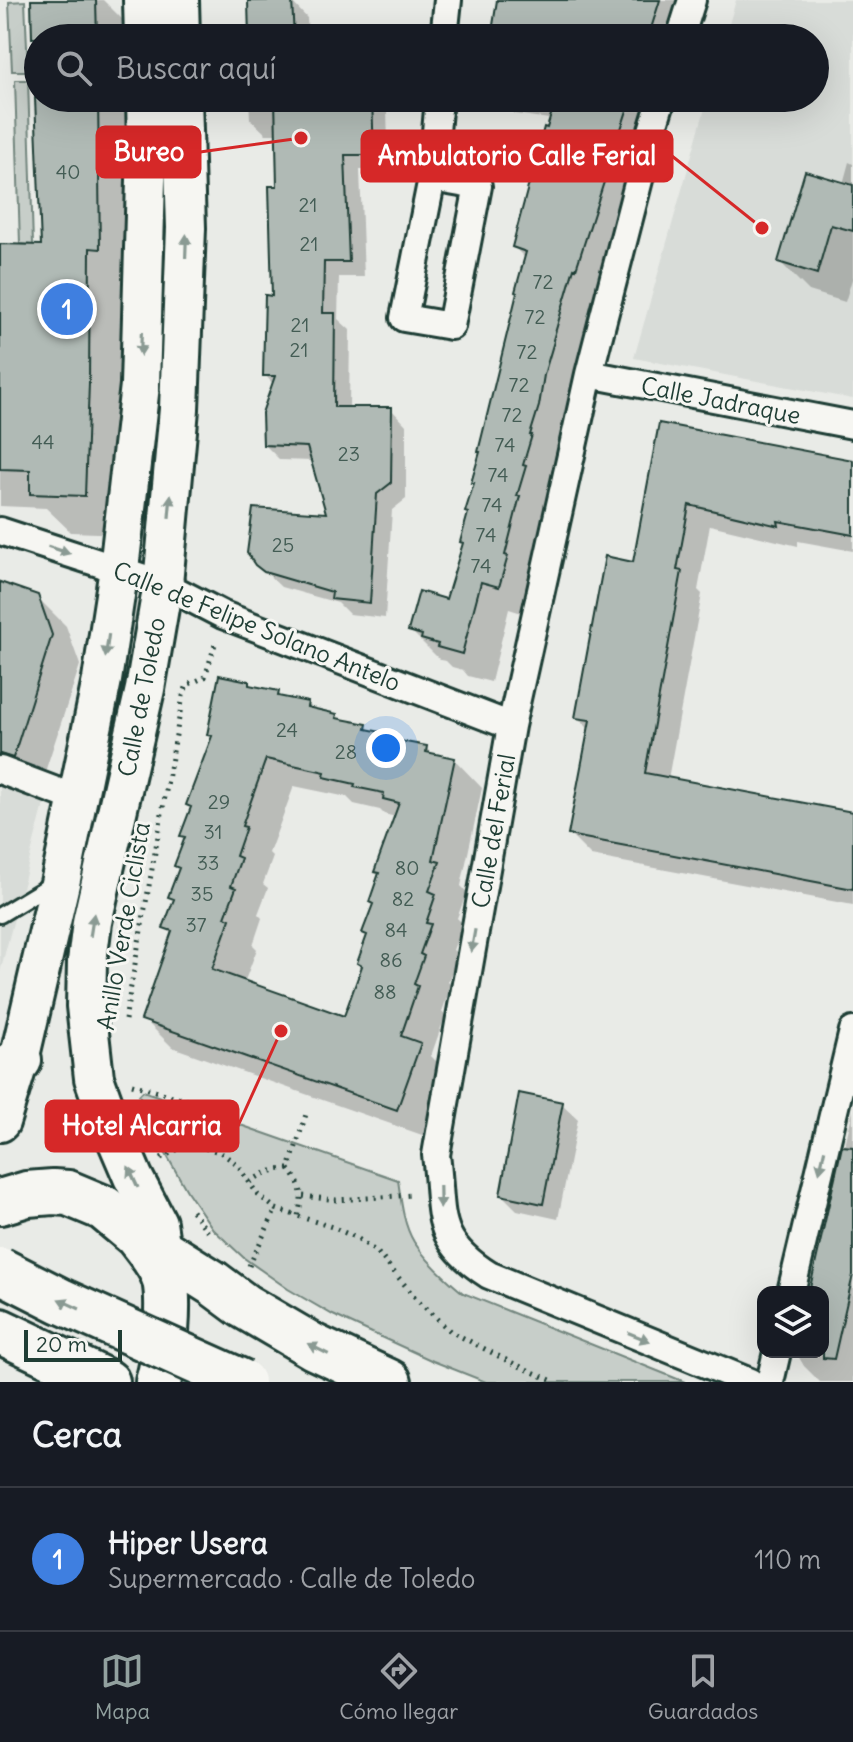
<!DOCTYPE html>
<html lang="es">
<head>
<meta charset="utf-8">
<style>
  :root { --surface:#171b24; --page:#20242c; --text:#f1f3f6; --muted:#9ea1a6; --line:#363941; --accent:#92a19f }
  body { margin:0; font-family:Delius,sans-serif; background:var(--page); color:var(--text) }
  .controls { position:absolute; right:24px; bottom:24px; display:grid; overflow:hidden; border-radius:16px; box-shadow:0 8px 32px #0002 }
  .controls button { width:72px; height:72px; display:grid; place-items:center; padding:0; border:0; border-bottom:2px solid var(--line); background:var(--surface); color:var(--text); font:40px sans-serif }
  .scale { position:absolute; left:24px; bottom:20px; width:98px; box-sizing:border-box; padding-left:8px; border:4px solid #1f3d34; border-top:0; font-size:22px; line-height:28px; white-space:nowrap; color:#1f3d34; -webkit-text-stroke:6px #f6f6f2; paint-order:stroke }
  .you { position:absolute; left:386px; top:748px; width:28px; height:28px; margin:-20px; border:6px solid #fff; border-radius:50%; background:#1a73e8; box-shadow:0 0 0 12px #1a73e833 }
  .badge { display:grid; place-items:center; width:52px; height:52px; border-radius:50%; background:var(--accent); color:#fff; font-size:26px; font-weight:700 }
  .pin { position:absolute; translate:-50% -50%; border:4px solid #fff; box-shadow:0 2px 8px #0006 }
  .list { margin:0; padding:0; list-style:none }
  h2 { display:flex; justify-content:space-between; align-items:center; height:104px; margin:0; padding:0 32px; font-size:34px }
  h2 small { font-size:26px; font-weight:400; color:var(--muted) }
  .list li { display:grid; grid-template-columns:52px 1fr auto; gap:24px; align-items:center; box-sizing:border-box; height:144px; padding:0 32px; border-top:2px solid var(--line) }
  .list b { display:block; font-size:30px; white-space:nowrap }
  .list p { margin:0; font-size:26px; white-space:nowrap; color:var(--muted) }
  .list em { font-size:26px; font-style:normal; color:var(--muted) }
  .icon { flex:none; width:44px; height:44px; fill:none; stroke:currentColor; stroke-width:2; stroke-linecap:round; stroke-linejoin:round }
  .map { position:relative; flex:none; width:853px; height:1382px; overflow:hidden }
  .search { position:absolute; background:var(--surface); box-shadow:0 8px 32px #0002; left:24px; right:24px; top:24px; height:88px; display:flex; align-items:center; gap:20px; box-sizing:border-box; padding:0 28px; border-radius:44px; color:var(--muted); font-size:30px }
  .sheet { height:248px; background:var(--surface) }
  nav { display:flex; justify-content:space-around; align-items:center; box-sizing:border-box; height:112px; border-top:2px solid var(--line); background:var(--surface); font-size:22px; color:var(--muted) }
  nav a { display:grid; justify-items:center; gap:4px }
  nav .on { color:var(--accent) }
  .map>svg:first-child { display:block }
</style>
</head>
<body>
<div class="map">
<svg width="853" height="1382" viewBox="0 0 853 1382">
  <rect width="100%" height="100%" fill="#e9ebe7"/>
  <filter id="ink" filterUnits="userSpaceOnUse"><feTurbulence type="fractalNoise" baseFrequency=".0125" numOctaves="2"/><feDisplacementMap in="SourceGraphic" scale="16" xChannelSelector="R" yChannelSelector="G"/><feConvolveMatrix kernelMatrix="1 2 1 2 8 2 1 2 1" color-interpolation-filters="sRGB"/></filter>
  <g filter="url(#ink)">
    <!-- built -->
    <path fill="#d8dcd8" d="M736,0h117v399l-219,-41 74,-260h107v-60h-90z
      M0,780l46,17 -46,175z"/>
    <!-- green -->
    <path fill="#c7cec9" stroke="#73867e" stroke-width="2" d="M25,1l3,70h-16l-3,-69z
      M15,80h13l5,165 -13,-1z
      M143,1091l255,89c3,20 5,44 16,62 13,20 31,36 49,51l222,89h-199l-53,-21 -100,-46 -45,-26 -44,-31 -31,-29 -26,-38 -25,-44 -23,-52z"/>
    <!-- shadow -->
    <path fill="#0003" fill-rule="evenodd" d="M33,0h70l31,31v7h-96v60h97l-12,436 -52,-2 -25,-24 -46,-2v-260l43,1z
      M499,0h197l-11,38h-192z
      M292,2l15,16 1,20h-65l-1,-11h9z
      M249,98h124l14,14 2,58h-29l4,107h-25l-1,42 12,11 -1,79h42l15,16v74l-14,11 -7,108 -36,-4 -11,-11 -57,-16 -24,-23 72,-48 -16,-55 -33,-1 -15,-15 9,-60 -9,-10 9,-77 5,-110 -1,-54h-12l-16,-15z
      M499,98h168l-139,517 -19,-6 -18,73 -23,-6 -5,-6 -11,-3 -6,-6 -6,-1 -29,-29 37,-30 17,-57 11,-59 -3,-3 53,-223 -12,-12 35,-128 -34,-5z
      M849,162l4,2v112l-8,26 -36,-11 -29,-29 63,-78z
      M661,426l192,36v89l-55,-10v5l-88,-21 -12,65 4,4 -34,185 185,35v91l-262,-49 -21,-21 20,-105 -13,-13 57,-153z
      M0,585l37,12 29,29 14,39 -36,110 -44,-14z
      M248,683l5,5 25,5 6,6 23,5 6,6 23,5 6,6 24,5 6,7 23,4 6,6 25,5 7,7 21,4 28,29 -21,98 6,6 -10,26 6,6 -10,26 5,4 -10,28 3,3 -9,27 3,4 -14,40 17,17 -23,63 -253,-89 -28,-28 29,-84 -8,-8 10,-26 -5,-4 10,-28 -3,-3 9,-27 -3,-4 9,-26 -4,-4 25,-67 -4,-4zM294,786l53,11 7,7 26,6 4,4 12,3 -19,55 4,3 -6,30 -10,28 3,4 -5,30 -18,51 -101,-35 13,-34 -4,-4 9,-27 -4,-4 10,-26 -5,-4 10,-27 -4,-4z
      M562,1104l16,15 -20,100 -41,-9 -15,-15z
      M853,1110v272h-33l-16,-16 -7,-12v-2h26v-60h-12z"/>
    <!-- building -->
    <path fill="#b0bab5" stroke="#1f3d34" stroke-width="2" fill-rule="evenodd" d="M31,0h65l1,38h-65z
      M292,0l2,38h-45l-1,-37z
      M497,0h163l-12,38h-157z
      M35,98h63l2,151 -10,-1 -1,135 -4,113 -55,-2v-24l-30,-1v-225l41,1z
      M275,98h97l2,57h-29l4,107h-25l-1,51h12l-1,94h58l-1,76 -14,11 -7,109 -39,-4 1,-7 -68,-20 -9,-7 -8,-12 6,-45 73,5 -19,-66 -44,-2 -1,-32 13,-37h-12l2,-81 7,1 -3,-110h8z
      M556,98h75l-55,171 -2,-1 -21,72 1,1 -10,34 -5,31 -9,29h2l-9,30 3,1 -9,30h3l-15,59 3,1 -9,31 -18,-5 -19,72 -25,-7 1,-3 -17,-5 1,-4 -14,-4 11,-40 27,8 17,-56 -3,-1 8,-29 -3,-1 9,-29h-3l9,-31h-2l39,-159 -2,-1 11,-40 -14,-5 32,-120 3,1z
      M805,171l48,14v46l-22,-6 -14,49 -39,-12z
      M659,423l194,37v75l-75,-14 1,5 -90,-21 -12,65 5,1 -37,202 208,39v77l-285,-54 22,-115 -15,-2 30,-162 28,6z
      M0,582l38,13 14,40 -39,123 -13,-4z
      M219,675l30,6v4l30,6 -1,5 30,6 -1,5 30,7 -1,4 31,6 -1,5 30,6 -1,5 32,6 -1,6 29,6 -22,102 7,2 -11,29 7,3 -10,29 5,1 -11,30 4,2 -10,28 4,2 -17,50 20,7 -24,67 -256,-90 31,-89 -9,-3 11,-29 -6,-2 11,-29 -5,-2 11,-29 -5,-1 11,-29 -5,-2 26,-69 -5,-1zM266,759l59,13 -1,5 31,7 -1,3 30,6 -1,6 16,4 -25,69 5,1 -10,29 4,2 -11,29 5,2 -10,28 5,3 -18,50 -132,-47 18,-50 -5,-2 11,-29 -5,-2 10,-28 -5,-2 10,-29 -4,-1z
      M519,1093l44,9 -20,102 -43,-9z
      M842,1146l11,1v128l-19,84 -11,-1v-66h-14z"/>
    <g fill="none" stroke-linecap="round" stroke-linejoin="round">
      <defs>
        <path id="lane" d="M0,915l53,-32"/>
        <path id="street" d="M444,38l4,-38
          M680,38l12,-38
          M662,98l-12,39 -61,237 -78,352 -75,429c8,59 -5,83 53,120l261,107
          M432,178l46,8 -27,140 -47,-8 28,-140 7,-80
          M589,374l264,51
          M0,531l163,53 60,31 288,111
          M0,770l77,29
          M791,1292l62,-261
          M770,1382l7,-30"/>
        <path id="secondary" d="M143,0l1,38
          M179,0l1,38
          M0,1122l19,-62 42,-181 41,-199 17,-111 21,-184 7,-239 -1,-48
          M164,1272l-7,-49 -24,-46 -21,-49 -18,-50 -8,-72 1,-44 5,-40 53,-233 18,-105 16,-175 7,-181 -4,-130"/>
        <path id="highway" d="M0,1076l19,-16
          M0,1202l27,-8 26,-2 15,1 36,15 31,26 78,49 31,23 70,41 75,35
          M138,1237c10,13 23,28 27,43 5,23 0,80 -7,102
          M0,1331l107,51"/>
      </defs>
      <!-- lane casing -->
      <use href="#lane" stroke="#1f3d34" stroke-width="20"/>
      <!-- street casing -->
      <use href="#street" stroke="#1f3d34" stroke-width="32"/>
      <!-- secondary casing -->
      <use href="#secondary" stroke="#1f3d34" stroke-width="44"/>
      <!-- highway casing -->
      <use href="#highway" stroke="#1f3d34" stroke-width="50"/>
      <!-- path -->
      <path stroke="#1f3d34" stroke-width="5" stroke-dasharray="2 6" stroke-linecap="butt" d="M125,1020l58,-324 4,-11 18,-8 11,-36
        M132,1084l54,16c-5,17 -9,30 0,45
        M161,1158l25,-13 11,1 23,6 17,12 21,31 18,14 56,18 25,11 21,15 41,49 31,29 58,30 47,21
        M289,1169c14,18 14,25 9,47
        M250,1182c13,-9 23,-13 39,-13l18,-58
        M303,1196l33,4 77,-5
        M192,1211l16,21
        M249,1266l27,-57"/>
      <!-- lane -->
      <use href="#lane" stroke="#f6f6f2" stroke-width="14"/>
      <!-- street -->
      <use href="#street" stroke="#f6f6f2" stroke-width="26"/>
      <!-- secondary -->
      <use href="#secondary" stroke="#f6f6f2" stroke-width="38"/>
      <!-- highway -->
      <use href="#highway" stroke="#f6f6f2" stroke-width="44"/>
      <defs>
        <path id="highway-bridge" d="M0,1270l61,31 181,81"/>
      </defs>
      <!-- highway-bridge casing -->
      <use href="#highway-bridge" stroke="#1f3d34" stroke-width="50" stroke-linecap="butt"/>
      <!-- highway-bridge -->
      <use href="#highway-bridge" stroke="#f6f6f2" stroke-width="44"/>
    </g>
    <!-- one-way arrows -->
    <defs><path id="oneway-solid" d="M-6-.8H1V-3.2L6.5 0L1 3.2V.8H-6Z" transform="scale(2)"/></defs>
    <g fill="#8a9a93">
      <use href="#oneway-solid" transform="translate(186 246) rotate(-88)"/>
      <use href="#oneway-solid" transform="translate(141 344) rotate(92)"/>
      <use href="#oneway-solid" transform="translate(170 506) rotate(-85)"/>
      <use href="#oneway-solid" transform="translate(59 550) rotate(18)"/>
      <use href="#oneway-solid" transform="translate(107 646) rotate(98)"/>
      <use href="#oneway-solid" transform="translate(92 925) rotate(-81)"/>
      <use href="#oneway-solid" transform="translate(473 941) rotate(100)"/>
      <use href="#oneway-solid" transform="translate(822 1161) rotate(103)"/>
      <use href="#oneway-solid" transform="translate(133 1177) rotate(-115)"/>
      <use href="#oneway-solid" transform="translate(440 1197) rotate(89)"/>
      <use href="#oneway-solid" transform="translate(69 1304) rotate(-155)"/>
      <use href="#oneway-solid" transform="translate(639 1337) rotate(22)"/>
      <use href="#oneway-solid" transform="translate(318 1349) rotate(-153)"/>
    </g>
  </g>
  <g text-anchor="middle" dominant-baseline="central" stroke-width="6" stroke-linejoin="round" paint-order="stroke">
    <!-- number labels -->
    <g font-size="20" fill="#435c54">
      <text x="68" y="171">40</text>
      <text x="308" y="204">21</text>
      <text x="309" y="243">21</text>
      <text x="543" y="281">72</text>
      <text x="535" y="316">72</text>
      <text x="300" y="324">21</text>
      <text x="299" y="349">21</text>
      <text x="527" y="351">72</text>
      <text x="519" y="384">72</text>
      <text x="512" y="414">72</text>
      <text x="43" y="441">44</text>
      <text x="505" y="444">74</text>
      <text x="349" y="453">23</text>
      <text x="498" y="474">74</text>
      <text x="492" y="504">74</text>
      <text x="486" y="534">74</text>
      <text x="283" y="544">25</text>
      <text x="481" y="565">74</text>
      <text x="287" y="729">24</text>
      <text x="346" y="751">28</text>
      <text x="219" y="801">29</text>
      <text x="213" y="831">31</text>
      <text x="208" y="862">33</text>
      <text x="407" y="867">80</text>
      <text x="202" y="893">35</text>
      <text x="403" y="898">82</text>
      <text x="196" y="924">37</text>
      <text x="396" y="929">84</text>
      <text x="391" y="959">86</text>
      <text x="385" y="991">88</text>
    </g>
    <!-- street labels -->
    <g font-size="24" fill="#1f3d34" stroke="#f6f6f2">
      <text transform="translate(721 400) rotate(11)">Calle Jadraque</text>
      <text transform="translate(257 626) rotate(22)">Calle de Felipe Solano Antelo</text>
      <text transform="translate(141 697) rotate(-79)">Calle de Toledo</text>
      <text transform="translate(493 831) rotate(-80)">Calle del Ferial</text>
      <text transform="translate(123 926) rotate(-80)">Anillo Verde Ciclista</text>
    </g>
  </g>
  <!-- callouts -->
  <path fill="none" stroke="#d62828" stroke-width="3" d="M301 138L200 152M762 228L672 156M281 1031L238 1126"/>
  <g fill="#d62828" stroke="#f6f6f2" stroke-width="3">
    <circle cx="301" cy="138" r="8"/>
    <circle cx="762" cy="228" r="8"/>
    <circle cx="281" cy="1031" r="8"/>
  </g>
  <g fill="#d62828" stroke="#d62828" stroke-width="3">
    <rect x="97" y="127" width="103" height="50" rx="8"/>
    <rect x="362" y="131" width="310" height="50" rx="8"/>
    <rect x="46" y="1101" width="192" height="50" rx="8"/>
  </g>
  <g font-size="26" text-anchor="middle" font-weight="bold" fill="#fff">
    <text x="149" y="161">Bureo</text>
    <text x="517" y="165">Ambulatorio Calle Ferial</text>
    <text x="142" y="1135">Hotel Alcarria</text>
  </g>
</svg>
<div class="controls">
<button><svg class="icon" aria-label="layers" viewBox="0 0 24 24"><path d="M12 4l9 5-9 5-9-5zM3 14l9 5 9-5"/></svg></button>
</div>
<div class="scale">20 m</div>
<div class="you"></div>
<div class="pin badge" style="left:67px;top:309px;background:#3f7fe0">1</div>
<div class="search"><svg class="icon" aria-label="search" viewBox="0 0 24 24"><circle cx="10" cy="10" r="6"/><path d="M15 15l6 6"/></svg>Buscar aquí</div>
</div>
<section class="sheet">
<h2>Cerca<small></small></h2>
<ul class="list">
<li><span class="badge" style="background:#3f7fe0">1</span><div><b>Hiper Usera</b><p>Supermercado · Calle de Toledo</p></div><em>110 m</em></li>
</ul>
</section>
<nav>
<a class="on"><svg class="icon" aria-label="map" viewBox="0 0 24 24"><path d="M3 6l6-2 6 2 6-2v14l-6 2-6-2-6 2zM9 4v14M15 6v14"/></svg>Mapa</a>
<a><svg class="icon" aria-label="directions" viewBox="0 0 24 24"><path d="M12 3l9 9-9 9-9-9zM9 14v-3h6M13 9l2 2-2 2"/></svg>Cómo llegar</a>
<a><svg class="icon" aria-label="saved" viewBox="0 0 24 24"><path d="M7 4h10v16l-5-4-5 4z"/></svg>Guardados</a>
</nav>
</body>
</html>
